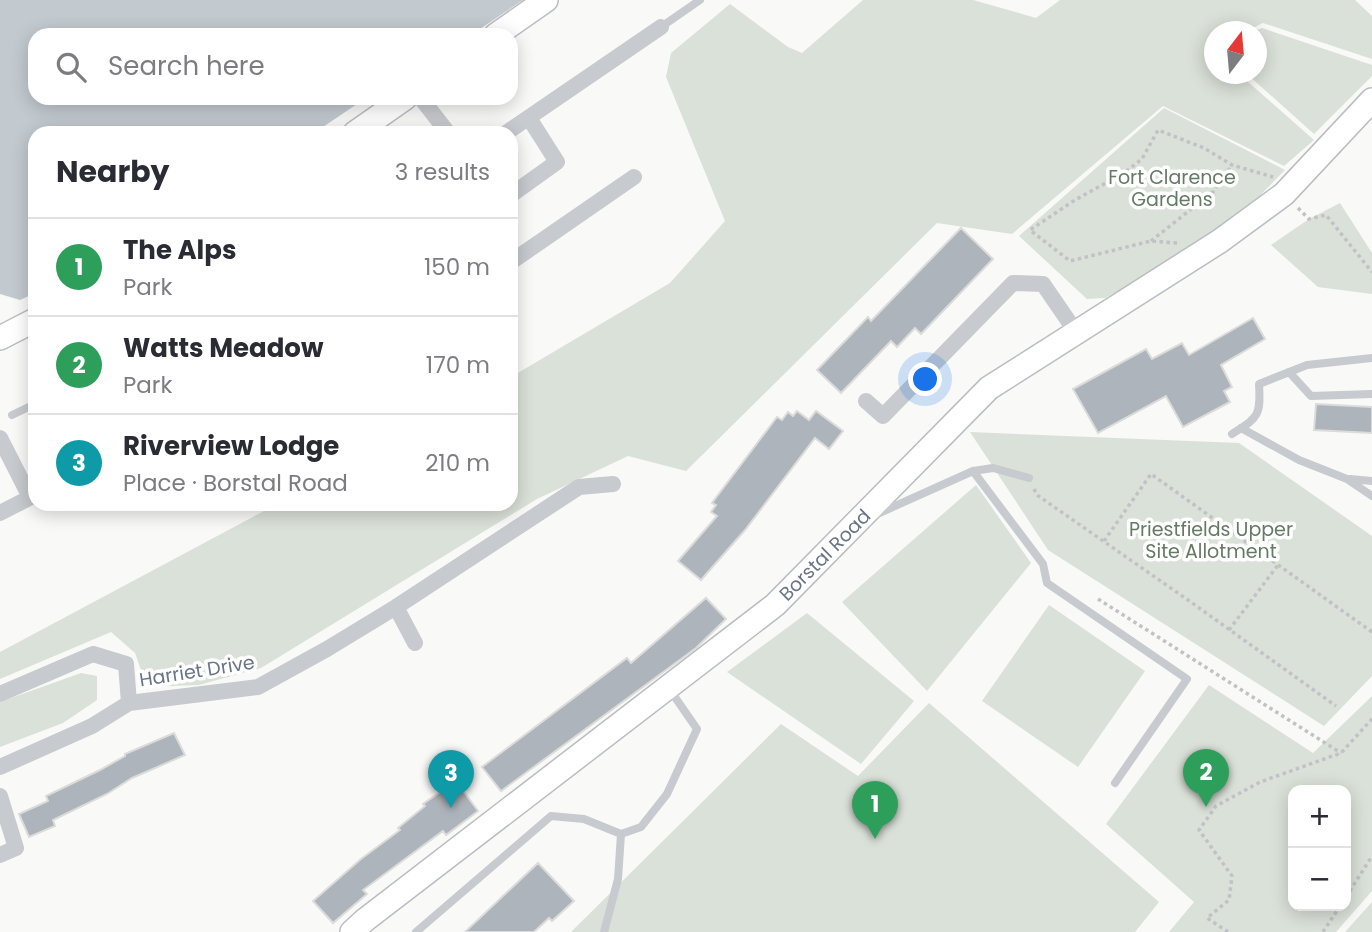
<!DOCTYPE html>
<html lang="en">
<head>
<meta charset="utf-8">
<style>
  :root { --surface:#fff; --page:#f7f7f7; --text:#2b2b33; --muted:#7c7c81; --line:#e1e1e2; --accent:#7d4f31 }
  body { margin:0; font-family:Poppins,sans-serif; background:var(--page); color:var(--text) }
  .controls { position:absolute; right:21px; bottom:21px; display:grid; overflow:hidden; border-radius:14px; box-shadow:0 4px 18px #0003 }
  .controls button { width:63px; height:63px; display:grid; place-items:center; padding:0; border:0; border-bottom:2px solid var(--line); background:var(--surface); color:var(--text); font:35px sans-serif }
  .compass { position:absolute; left:1204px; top:21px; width:63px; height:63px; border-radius:50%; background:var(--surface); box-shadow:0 4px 18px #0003; rotate:16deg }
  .you { position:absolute; left:926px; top:380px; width:24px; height:24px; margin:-18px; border:5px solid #fff; border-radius:50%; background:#1a73e8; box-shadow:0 0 0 10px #1a73e833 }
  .badge { display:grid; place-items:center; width:46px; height:46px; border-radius:50%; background:var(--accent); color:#fff; font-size:23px; font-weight:700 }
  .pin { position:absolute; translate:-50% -58px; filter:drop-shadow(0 2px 4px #0008) }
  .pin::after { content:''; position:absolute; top:37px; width:24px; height:21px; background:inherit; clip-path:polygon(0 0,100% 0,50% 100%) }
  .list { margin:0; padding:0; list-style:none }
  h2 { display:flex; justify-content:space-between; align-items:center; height:91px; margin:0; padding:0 28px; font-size:30px }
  h2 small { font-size:23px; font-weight:400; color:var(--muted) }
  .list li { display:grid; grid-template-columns:46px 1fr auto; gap:21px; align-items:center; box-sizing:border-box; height:98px; padding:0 28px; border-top:2px solid var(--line) }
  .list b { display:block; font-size:26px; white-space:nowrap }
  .list p { margin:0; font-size:23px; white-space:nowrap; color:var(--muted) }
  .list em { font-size:23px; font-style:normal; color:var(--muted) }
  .icon { flex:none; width:38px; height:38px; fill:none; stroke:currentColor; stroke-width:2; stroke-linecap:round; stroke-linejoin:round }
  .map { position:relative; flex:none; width:1372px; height:932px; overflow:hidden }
  .search { position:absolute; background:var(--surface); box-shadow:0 4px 18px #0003; left:28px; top:28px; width:490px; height:77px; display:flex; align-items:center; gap:18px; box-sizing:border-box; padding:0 24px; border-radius:21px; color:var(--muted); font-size:26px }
  .panel { position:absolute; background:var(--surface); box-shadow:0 4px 18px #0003; left:28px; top:126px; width:490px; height:385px; border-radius:21px }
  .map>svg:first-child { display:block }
</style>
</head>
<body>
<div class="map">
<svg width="1372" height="932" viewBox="0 0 1372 932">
  <rect width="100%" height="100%" fill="#f9f9f7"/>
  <!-- green -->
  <path fill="#dae1d8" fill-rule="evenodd" d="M863,0h110l63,18 24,-18h295l17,16v43l-109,-36 -17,8 -32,1v16l-1,1 1,2v23h25l75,66 -30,26 -121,-60 -151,128 -75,-11 -251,248 -58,-15 -91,43 -276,169 -62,17 -52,2 -12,-34 -24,-21 -111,47v-27l277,-148h234v-127l159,-94 55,-62 -59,-144 5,-24 59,-49 58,43 14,6z
    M1262,28l110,37v11l-58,58 -67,-60h9l-1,-43z
    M1164,108l121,62 -64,65 -116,63 -18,1 -68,-63z
    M1340,203l32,50v41l-54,-7 -47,-42 38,-26z
    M970,432l269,11 133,93v140l-48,50 -276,-176z
    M976,485l55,78 -104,128 -85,-89z
    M1049,605l96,66 -67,96 -96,-66z
    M807,613l107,88 -53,63 -134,-92z
    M81,673l16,3v24l-34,23 -63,24v-45z
    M1209,685l104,68 59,-57v195l-36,41h-167l25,-30 -88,-78zM1293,790h53v116h-53z
    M929,703l230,199 -24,30h-564l210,-208 77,52z
    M1372,902v30h-27z"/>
  <!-- water -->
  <path fill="#c2c9cf" d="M0,0h523l-52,35h-436v63h331l-52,35h-279v160l-15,7 -20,-6z"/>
  <!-- building -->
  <path fill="#aeb4bb" stroke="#dbdbd9" stroke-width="2" d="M961,228l32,31 -72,75 -6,-6 -18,19 -6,-6 -50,52 -24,-23 51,-53 3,4z
    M1253,318l12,21 -44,26 11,22 -8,4 6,11 -47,25 -17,-31 -68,37 -25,-44 73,-40 6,10 30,-16 7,12z
    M1316,404l56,3v26l-58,-3z
    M797,411l12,9 7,-9 27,20 -14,18 -14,-11 -70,92 -44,50 -23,-19 39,-45 -6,-4 5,-7 -4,-2 65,-86 5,3 6,-8 5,4z
    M706,598l20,21 -30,29 -195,143 -19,-24 145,-109 4,5z
    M174,733l11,22 -53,23 -25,16 -54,26 2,6 -26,11 -10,-23 29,-13 -2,-5 54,-26 25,-14v-2z
    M456,781l22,30 -32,24 -3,-4 -80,59 4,4 -34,29 -20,-22 48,-42 39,-29 -2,-2 27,-22 -2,-2z
    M538,863l36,38 -22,20 -3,-3 -15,14h-69z"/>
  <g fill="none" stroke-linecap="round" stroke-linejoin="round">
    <defs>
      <path id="secondary" d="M496,35l50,-35
        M355,133l50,-35
        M0,338l35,-18
        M352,932l13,-12 410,-315 214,-217 231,-147 64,-47 88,-94"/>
    </defs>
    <!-- secondary casing -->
    <use href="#secondary" stroke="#babdc2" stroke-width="26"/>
    <!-- path -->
    <path stroke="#c1c2c5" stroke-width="3.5" stroke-dasharray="3.5 3.5" stroke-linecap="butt" d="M1298,208l11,11 17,-4 46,57
      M1151,241l63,-50 18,-26
      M1177,243l-26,-2 -81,20 -40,-31 45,-30 49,-27 18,-14 16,-29 46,18 28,17 41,12
      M1034,489l3,6 151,105 148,106
      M1104,541l47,-67 221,158
      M1098,599l243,154
      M1229,630l49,-65
      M1346,897l26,-41
      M1228,932l-21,-14 22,-18 3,-24 -33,-46 17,-24 44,-24 81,-29 31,-34
      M1323,932l17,-26"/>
    <!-- lane -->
    <path stroke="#c7cace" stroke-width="8" d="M661,27l39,-27
      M1289,372l22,24 61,-2
      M12,415l23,-11
      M1241,428l58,32 48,19 25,17
      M1232,434c26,-17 29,-17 27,-50l48,-19 65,-7
      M973,471l70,93 4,19 140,96 -72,104
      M1350,479l22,2
      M875,515l98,-44 20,-3 36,10
      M416,932l135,-116 33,3 37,15 20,-7 26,-33 30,-65 -27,-39
      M604,932l14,-53 3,-45"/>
    <!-- street -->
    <path stroke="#c7cace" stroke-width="16" d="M421,98l27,35
      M506,133l155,-106
      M511,195l46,-33 -28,-44
      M511,262l123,-85
      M866,401l17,15 130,-133 30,1 33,48
      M0,438l30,59
      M0,513l35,-18
      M396,607l19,36
      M0,694l93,-40 33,10 3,39
      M0,767l92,-41 37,-23 129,-16 69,-38 69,-42 183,-120 34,-3
      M0,796l16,52 -16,7"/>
    <!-- secondary -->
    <use href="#secondary" stroke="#fff" stroke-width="23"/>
  </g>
  <g text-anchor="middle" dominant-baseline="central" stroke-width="7" stroke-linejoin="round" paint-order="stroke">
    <!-- park labels -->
    <g font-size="19" fill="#647a64" stroke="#fff">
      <text x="1172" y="177">Fort Clarence<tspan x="1172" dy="22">Gardens</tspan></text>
      <text x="1211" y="529">Priestfields Upper<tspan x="1211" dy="22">Site Allotment</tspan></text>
    </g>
    <!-- street labels -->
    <g font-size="19" fill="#697487" stroke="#fff">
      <text transform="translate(825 555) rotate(-45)">Borstal Road</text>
      <text transform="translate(197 671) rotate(-9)">Harriet Drive</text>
    </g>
  </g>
</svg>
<div class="controls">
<button>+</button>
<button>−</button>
</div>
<svg class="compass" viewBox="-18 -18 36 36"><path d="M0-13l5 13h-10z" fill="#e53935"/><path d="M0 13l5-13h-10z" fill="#7c7c81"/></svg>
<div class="you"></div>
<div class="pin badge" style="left:875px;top:839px;background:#2e9e5b">1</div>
<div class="pin badge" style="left:1206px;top:807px;background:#2e9e5b">2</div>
<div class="pin badge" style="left:451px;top:808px;background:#0f9aa8">3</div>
<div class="search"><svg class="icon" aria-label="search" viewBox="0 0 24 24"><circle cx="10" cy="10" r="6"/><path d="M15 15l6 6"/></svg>Search here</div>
<section class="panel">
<h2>Nearby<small>3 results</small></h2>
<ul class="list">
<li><span class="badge" style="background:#2e9e5b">1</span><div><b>The Alps</b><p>Park</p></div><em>150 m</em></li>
<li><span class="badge" style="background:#2e9e5b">2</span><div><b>Watts Meadow</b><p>Park</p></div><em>170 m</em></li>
<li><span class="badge" style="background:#0f9aa8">3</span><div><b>Riverview Lodge</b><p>Place · Borstal Road</p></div><em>210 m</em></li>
</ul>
</section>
</div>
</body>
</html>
